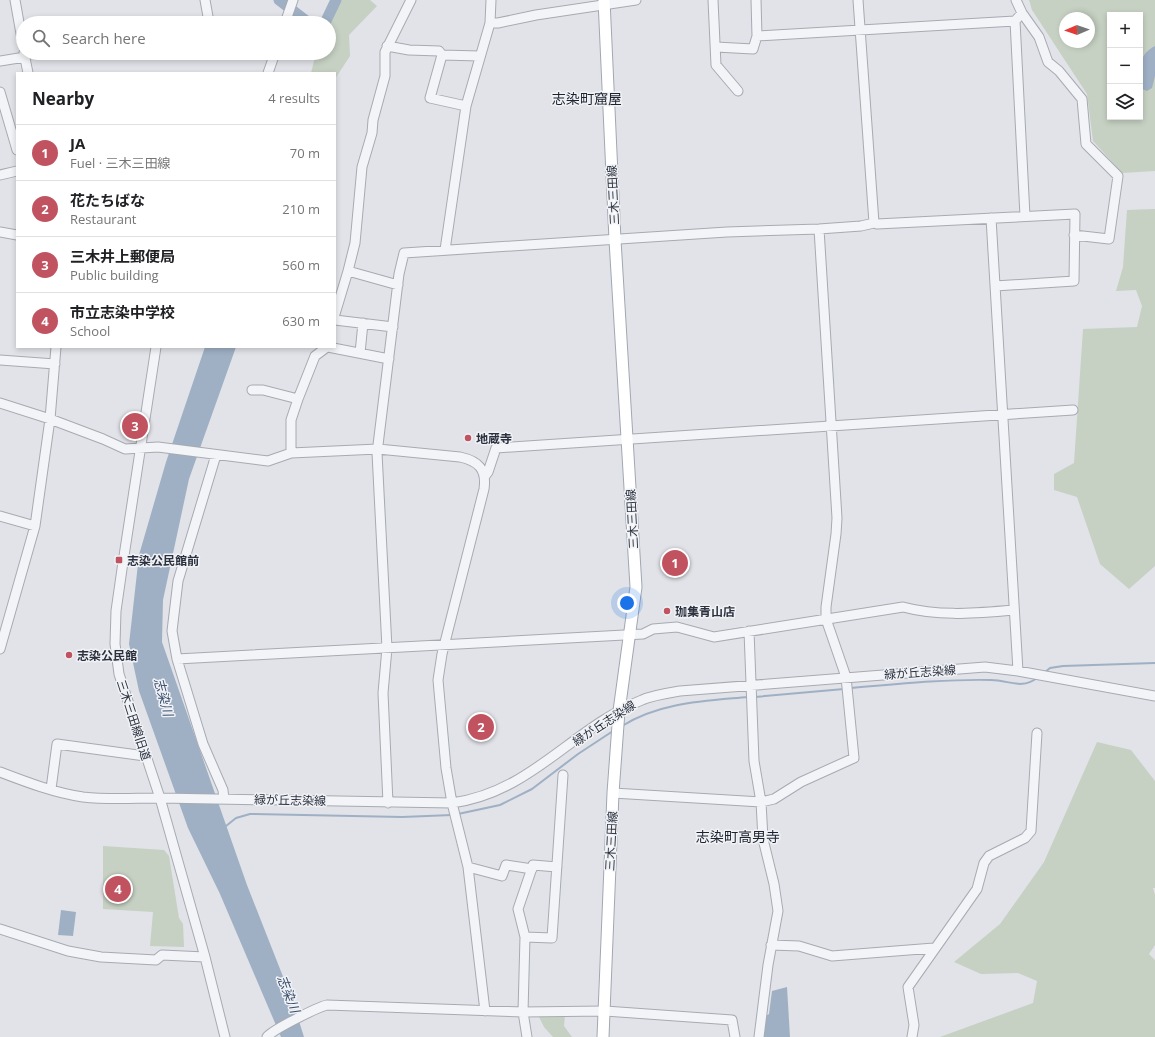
<!DOCTYPE html>
<html lang="en">
<head>
<meta charset="utf-8">
<style>
  :root { --surface:#fff; --page:#f2f2f2; --text:#202124; --muted:#757577; --line:#e0e0e0; --accent:#c0535f }
  body { margin:0; font-family:"Open Sans","Noto Sans JP",sans-serif; background:var(--page); color:var(--text) }
  .controls { position:absolute; right:12px; top:12px; display:grid; overflow:hidden; border-radius:0px; box-shadow:0 2px 6px #0003 }
  .controls button { width:36px; height:36px; display:grid; place-items:center; padding:0; border:0; border-bottom:1px solid var(--line); background:var(--surface); color:var(--text); font:20px sans-serif }
  .compass { position:absolute; left:1059px; top:12px; width:36px; height:36px; border-radius:50%; background:var(--surface); box-shadow:0 2px 6px #0003; rotate:268deg }
  .you { position:absolute; left:627px; top:603px; width:14px; height:14px; margin:-10px; border:3px solid #fff; border-radius:50%; background:#1a73e8; box-shadow:0 0 0 6px #1a73e833 }
  .badge { display:grid; place-items:center; width:26px; height:26px; border-radius:50%; background:var(--accent); color:#fff; font-size:13px; font-weight:700 }
  .pin { position:absolute; translate:-50% -50%; border:2px solid #fff; box-shadow:0 1px 4px #0006 }
  .list { margin:0; padding:0; list-style:none }
  h2 { display:flex; justify-content:space-between; align-items:center; height:52px; margin:0; padding:0 16px; font-size:17px }
  h2 small { font-size:13px; font-weight:400; color:var(--muted) }
  .list li { display:grid; grid-template-columns:26px 1fr auto; gap:12px; align-items:center; box-sizing:border-box; height:56px; padding:0 16px; border-top:1px solid var(--line) }
  .list b { display:block; font-size:15px; white-space:nowrap }
  .list p { margin:0; font-size:13px; white-space:nowrap; color:var(--muted) }
  .list em { font-size:13px; font-style:normal; color:var(--muted) }
  .icon { flex:none; width:22px; height:22px; fill:none; stroke:currentColor; stroke-width:2; stroke-linecap:round; stroke-linejoin:round }
  .map { position:relative; flex:none; width:1155px; height:1037px; overflow:hidden }
  .search { position:absolute; background:var(--surface); box-shadow:0 2px 6px #0003; left:16px; top:16px; width:320px; height:44px; display:flex; align-items:center; gap:10px; box-sizing:border-box; padding:0 14px; border-radius:22px; color:var(--muted); font-size:15px }
  .panel { position:absolute; background:var(--surface); box-shadow:0 2px 6px #0003; left:16px; top:72px; width:320px; height:276px; border-radius:0px }
  .map>svg:first-child { display:block }
</style>
</head>
<body>
<div class="map">
<svg width="1155" height="1037" viewBox="0 0 1155 1037">
  <rect width="100%" height="100%" fill="#e1e3e8"/>
  <!-- green -->
  <path fill="#c6d1c3" fill-rule="evenodd" d="M338,0h32l7,6 -28,29 1,21 -15,23v-6h-24l5,-20h13l-1,-30z
    M1029,0h126v171l-33,2 -29,-32 -6,-47 -55,-84zM1110,15h30v102h-30zM1065,18h24v24h-24z
    M1155,209v357l-26,23 -29,-25 -23,-67 -23,-7v-16l20,-11 9,-134 54,-2 5,-21 -6,-16 -20,1 7,-24 4,-57z
    M1097,742l34,8 24,31v107h-2l2,7v50l-6,9 6,6v77h-215l93,-34 4,-22 -19,-8 -37,1 -27,-12 46,-38 44,-62z
    M103,846l61,4 5,6 10,62 4,6 1,23 -34,-1 3,-34 -50,-3z
    M538,1015h27l-1,11 8,11h-19l-9,-10z"/>
  <!-- water -->
  <path fill="#9fb0c4" d="M1155,46v30l-3,12 -5,3 -7,-3c0,-18 -3,-33 15,-42z
    M205,347h31l-47,132 -26,121 -1,42 85,243 46,117 11,35h-23l-61,-143 -32,-66 -49,-137 -10,-47 10,-89 27,-93z
    M61,910l15,2 -3,24 -15,-1z
    M787,987l3,50h-27l1,-20 5,-3 3,-23z"/>
  <g fill="none" stroke-linecap="round" stroke-linejoin="round">
    <!-- stream -->
    <path stroke="#9fb0c4" stroke-width="2" d="M1044,673l6,-5 13,-2 92,-3
      M850,688c47,-4 94,-9 141,-8 18,0 30,10 46,-2
      M755,697l89,-8
      M622,726c38,-24 83,-25 126,-29
      M458,814l42,-9 32,-16 46,-35 35,-23
      M226,826l10,-8 14,-4 152,3 50,-2"/>
    <!-- river -->
    <path stroke="#9fb0c4" stroke-width="11" d="M279,0l30,23
      M325,23l11,-23"/>
    <defs>
      <path id="minor" d="M15,0l8,45
        M205,0l4,22 2,1
        M713,0l3,65 22,26
        M756,0l1,36 258,-15 7,-8
        M858,0l16,223
        M1016,0l6,13 17,24 9,25 11,9 23,28 4,45 32,32 -9,63 -35,-4
        M1015,21l10,195
        M285,23l8,-23
        M490,23h8l38,-8 100,-15
        M387,46l22,4 30,1 3,4 37,1
        M716,47l37,2 4,-13
        M24,53l4,20
        M442,55l-12,43 36,8
        M0,61l25,-4
        M268,73l7,-20
        M0,92l17,58
        M0,175l17,-4
        M991,218l27,453
        M0,232l17,3
        M445,250l21,-144 24,-83 1,-23
        M398,285l-50,-14 7,-28 7,-76 10,-34 1,-13 12,-44v-24l26,-52
        M335,314l13,-43
        M335,320l58,7
        M156,347l-34,222 -6,42 -1,33 4,30 41,124 45,159 20,80
        M328,347l61,12
        M360,353l3,-30
        M0,360l55,4
        M252,390h11l35,9
        M0,403l50,16 53,20 22,10 33,-2 110,14 23,-8 87,-4 82,8c18,4 27,12 24,32l-42,165 -4,26 8,88 6,35 16,64 17,144
        M291,453v-33l7,-21 17,-43 12,-9
        M216,455l-38,126 -6,50 5,28 26,85 20,46 1,9
        M485,476l3,-4 8,-24 577,-38
        M0,516l35,10
        M749,631l5,130 7,41 2,37 11,45 4,27 -10,54 -9,72
        M0,649l35,-123 15,-107 6,-72
        M177,659l466,-25 10,-5 24,-2 37,10 189,-30c37,10 73,6 111,3
        M0,772c26,10 55,21 83,25 26,3 52,1 77,1l292,5c80,-11 120,-75 190,-103 11,-5 26,-7 38,-9l305,-24 33,4 137,25
        M51,789l6,-45 88,12
        M613,793l148,9 13,-3 27,-17 53,-24 -8,-81 -20,-58v-12l10,-73 1,-16 -18,-289
        M388,803l-5,-110 4,-45 -10,-195 22,-179 5,-21 323,-21 92,-3 42,-3 13,-3 3,1 198,-10 -1,67 -79,5
        M468,867l34,9 4,-11 26,4
        M0,929l68,22 33,6 55,3 6,-5 43,2
        M525,937l-7,-28 15,-44 24,2
        M771,945l28,1 33,10 102,-8
        M267,1037c5,-7 51,-30 60,-32l196,7 82,-1 127,9 3,17
        M527,1037l-4,-25 2,-75 27,1 11,-163
        M912,1037l2,-12 -6,-38 69,-98 7,-26 5,-7 36,-18 6,-7 6,-98"/>
      <path id="major" d="M603,1037l10,-244 6,-82 17,-124 -21,-347 -11,-240"/>
    </defs>
    <!-- minor casing -->
    <use href="#minor" stroke="#a7aab2" stroke-width="11"/>
    <!-- major casing -->
    <use href="#major" stroke="#a1a7b2" stroke-width="13"/>
    <!-- minor -->
    <use href="#minor" stroke="#f3f4f7" stroke-width="9"/>
    <!-- major -->
    <use href="#major" stroke="#fff" stroke-width="11"/>
  </g>
  <!-- markers -->
  <g fill="#c0535f" stroke="#f0f2f6" stroke-width="1.5">
    <circle cx="468" cy="438" r="4"/>
    <rect x="115" y="556" width="8" height="8" rx="2"/>
    <circle cx="667" cy="611" r="4"/>
    <circle cx="69" cy="655" r="4"/>
  </g>
  <g text-anchor="middle" dominant-baseline="central" stroke-width="3" stroke-linejoin="round" paint-order="stroke">
    <!-- street labels -->
    <g font-size="12" fill="#2b313e" stroke="#f0f2f6">
      <text transform="translate(613 195) rotate(-93)">三木三田線</text>
      <text transform="translate(632 519) rotate(-93)">三木三田線</text>
      <text transform="translate(920 672) rotate(-4)">緑が丘志染線</text>
      <text transform="translate(134 720) rotate(72)">三木三田線旧道</text>
      <text transform="translate(604 723) rotate(-33)">緑が丘志染線</text>
      <text transform="translate(290 800) rotate(1)">緑が丘志染線</text>
      <text transform="translate(611 841) rotate(-87)">三木三田線</text>
    </g>
    <!-- poi labels -->
    <g font-size="12" font-weight="bold" fill="#2b313e" stroke="#f0f2f6" text-anchor="start">
      <text x="476" y="438">地蔵寺</text>
      <text x="127" y="560">志染公民館前</text>
      <text x="675" y="611">珈集青山店</text>
      <text x="77" y="655">志染公民館</text>
    </g>
    <!-- water labels -->
    <g font-size="13" font-style="italic" fill="#394e6d" stroke="#f0f2f6">
      <text transform="translate(164 697) rotate(75)">志染川</text>
      <text transform="translate(289 994) rotate(69)">志染川</text>
    </g>
    <!-- quarter labels -->
    <g font-size="14" fill="#1d222f" stroke="#f0f2f6">
      <text x="587" y="98">志染町窟屋</text>
      <text x="738" y="836">志染町高男寺</text>
    </g>
  </g>
</svg>
<div class="controls">
<button>+</button>
<button>−</button>
<button><svg class="icon" aria-label="layers" viewBox="0 0 24 24"><path d="M12 4l9 5-9 5-9-5zM3 14l9 5 9-5"/></svg></button>
</div>
<svg class="compass" viewBox="-18 -18 36 36"><path d="M0-13l5 13h-10z" fill="#e53935"/><path d="M0 13l5-13h-10z" fill="#757577"/></svg>
<div class="you"></div>
<div class="pin badge" style="left:675px;top:563px">1</div>
<div class="pin badge" style="left:481px;top:727px">2</div>
<div class="pin badge" style="left:135px;top:426px">3</div>
<div class="pin badge" style="left:118px;top:889px">4</div>
<div class="search"><svg class="icon" aria-label="search" viewBox="0 0 24 24"><circle cx="10" cy="10" r="6"/><path d="M15 15l6 6"/></svg>Search here</div>
<section class="panel">
<h2>Nearby<small>4 results</small></h2>
<ul class="list">
<li><span class="badge">1</span><div><b>JA</b><p>Fuel · 三木三田線</p></div><em>70 m</em></li>
<li><span class="badge">2</span><div><b>花たちばな</b><p>Restaurant</p></div><em>210 m</em></li>
<li><span class="badge">3</span><div><b>三木井上郵便局</b><p>Public building</p></div><em>560 m</em></li>
<li><span class="badge">4</span><div><b>市立志染中学校</b><p>School</p></div><em>630 m</em></li>
</ul>
</section>
</div>
</body>
</html>
